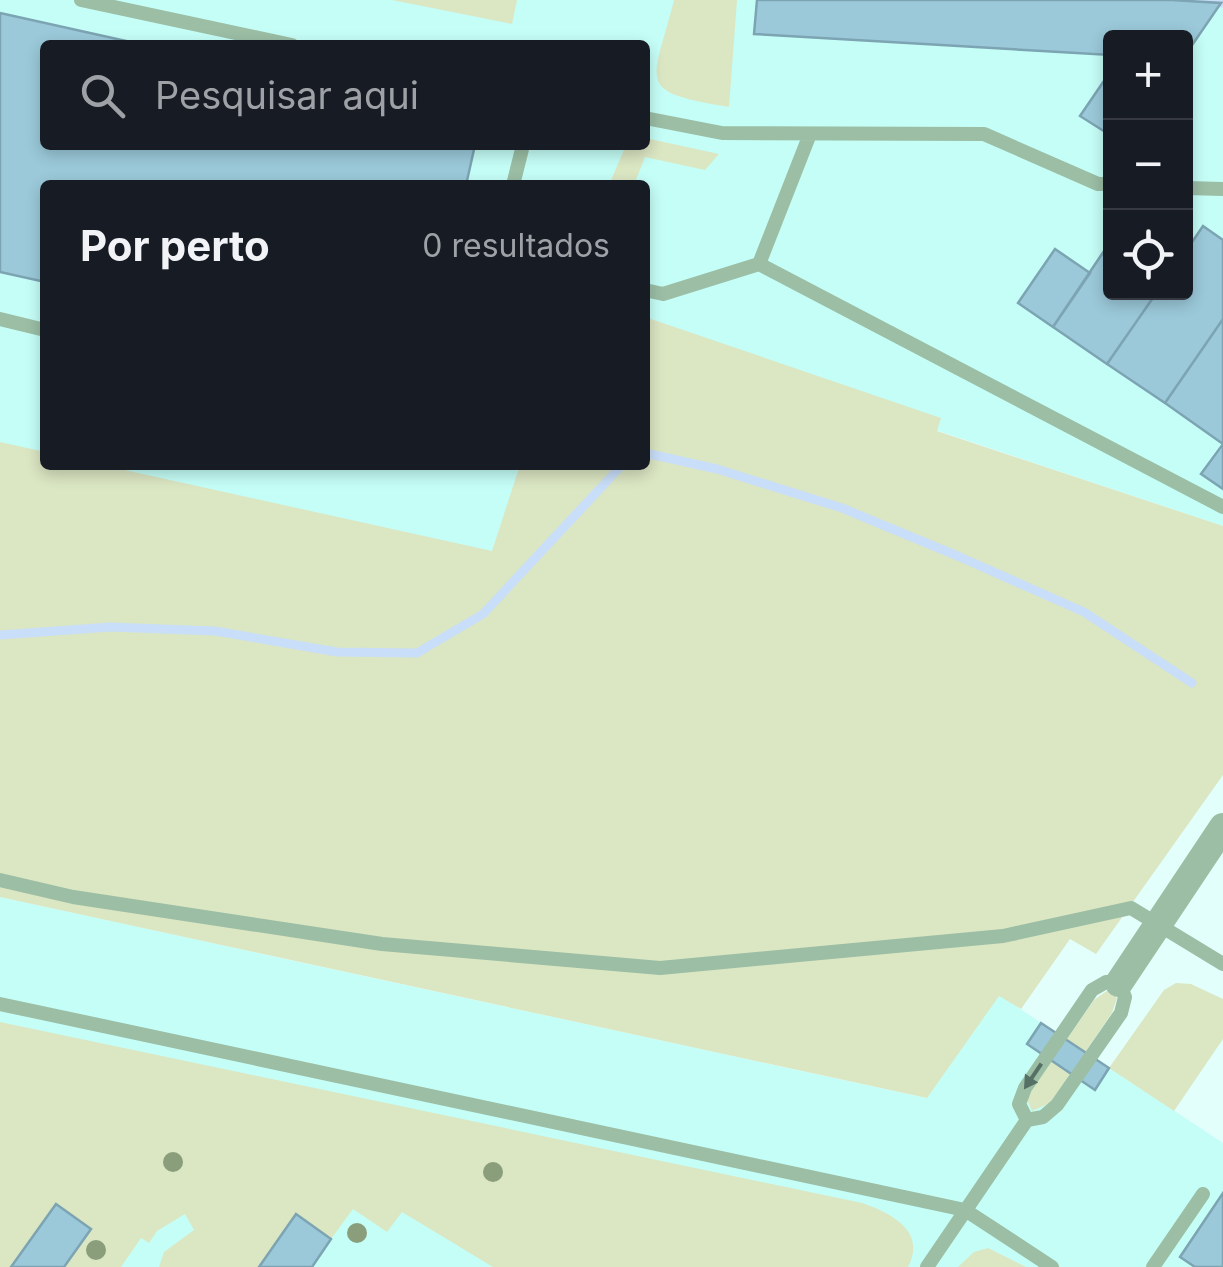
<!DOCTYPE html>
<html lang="pt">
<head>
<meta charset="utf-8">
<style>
  :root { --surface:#171b24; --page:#20242c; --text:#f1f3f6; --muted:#9ea1a6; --line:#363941 }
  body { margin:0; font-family:Inter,sans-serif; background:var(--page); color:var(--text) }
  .controls { position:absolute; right:30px; top:30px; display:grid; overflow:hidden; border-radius:10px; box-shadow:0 5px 15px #0003 }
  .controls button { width:90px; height:90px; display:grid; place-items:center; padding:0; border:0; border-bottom:2px solid var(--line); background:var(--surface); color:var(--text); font:50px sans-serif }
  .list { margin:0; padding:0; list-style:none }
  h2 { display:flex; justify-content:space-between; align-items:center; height:130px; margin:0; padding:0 40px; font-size:42px }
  h2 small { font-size:32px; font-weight:400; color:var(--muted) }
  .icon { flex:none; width:55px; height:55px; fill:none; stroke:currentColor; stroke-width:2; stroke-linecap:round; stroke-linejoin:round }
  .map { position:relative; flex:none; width:1223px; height:1267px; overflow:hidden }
  .search { position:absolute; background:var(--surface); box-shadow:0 5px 15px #0003; left:40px; top:40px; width:610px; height:110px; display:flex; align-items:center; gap:25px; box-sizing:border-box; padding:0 35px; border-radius:10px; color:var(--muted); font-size:38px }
  .panel { position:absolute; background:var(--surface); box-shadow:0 5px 15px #0003; left:40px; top:180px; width:610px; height:290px; border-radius:10px }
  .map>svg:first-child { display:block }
</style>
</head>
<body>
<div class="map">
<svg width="1223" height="1267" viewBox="0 0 1223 1267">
  <rect width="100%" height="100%" fill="#e3fffb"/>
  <!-- built -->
  <path fill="#c5fef7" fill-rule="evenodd" d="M0,0h1223v526l-578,-193v-148h-600v280h494l-34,104 -505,-109zM1110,38h76v254h-76zM45,45h600v100h-600z
    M0,897l926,201 73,-103 224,148v124h-1223z"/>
  <!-- green -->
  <path fill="#dbe6c3" d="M392,0h125l-5,24z
    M674,0h63l-8,107c-96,-16 -76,-22 -55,-107z
    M645,139h5l69,15 -14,16 -60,-13 -11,28h-25l17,-40h19z
    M645,317l296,101 -4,13 286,95v249l-127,179 -26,-15 -49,70 -22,-13 -72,102 -927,-201v-455l45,10v13h57l390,86 28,-86h125z
    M1176,983l15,1 32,15v40l-49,72 -65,-43 55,-78z
    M1108,990l9,8 -5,15 -62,90 -18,8 -5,-12 4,-8 63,-91z
    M0,1022l862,181c29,10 65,28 46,64h-415l-91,-55 -15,20 -34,-23 -22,30 -36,-24 -36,52h-100l5,-15 30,-22 -9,-16 -28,17 -8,12 -8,-5 -20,29h-121z
    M988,1248l38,19h-68l16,-15z"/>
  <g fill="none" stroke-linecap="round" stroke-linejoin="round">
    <!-- stream -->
    <path stroke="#c9def8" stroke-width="9" d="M1172,0l51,3
      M645,453l72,16 125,39 118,49 124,55 108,71
      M0,635l110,-8 105,4 122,21 80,1 66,-39 139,-149"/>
  </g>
  <!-- building -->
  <path fill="#9bc9d9" stroke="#7ca4b2" stroke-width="2.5" d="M757,0h415l49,3 -35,51v-16h-76v17l-356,-21z
    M0,13l144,32h-99v100h430l-9,40h-421v97l-45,-10z
    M1110,72v63l-30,-19z
    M1203,226l20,14v79l-58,84 -58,-39 50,-72h29v-41z
    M1110,242v50h47l-50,72 -54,-37z
    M1055,249l35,24 -37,54 -35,-24z
    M1223,319v125l-58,-41z
    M1223,444v45l-22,-15z
    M1041,1023l68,45 -14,22 -68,-46z
    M1223,1193v74h-28l-15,-10z
    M56,1204l35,25 -27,38h-53z
    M296,1214l35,25 -19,28h-53z"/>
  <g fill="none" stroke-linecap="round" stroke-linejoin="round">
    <!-- service -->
    <path stroke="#9bbea5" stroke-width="14" d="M81,0l211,45
      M645,118l77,15 262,1 114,50h12
      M513,185l10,-40
      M1186,188l37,1
      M759,264l464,243
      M645,290l18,4 96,-30 51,-130
      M0,319l45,11
      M0,880l73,17 309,47 278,24 343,-32 128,-28 92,56
      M0,1004l965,206 87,57
      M927,1267l100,-147 16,-3 14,-12 64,-92 4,-16 -6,-14 -13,-1 -14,8 -67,98 -6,16 8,16
      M1153,1267l50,-73"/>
    <!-- minor -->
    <path stroke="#9bbea5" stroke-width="28" d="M1119,983l104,-156"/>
  </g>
  <!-- trees -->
  <g fill="#8a9e7c">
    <circle cx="173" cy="1162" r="10"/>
    <circle cx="493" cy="1172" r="10"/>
    <circle cx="357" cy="1233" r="10"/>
    <circle cx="96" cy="1250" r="10"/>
  </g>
  <!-- one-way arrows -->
  <defs><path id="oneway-solid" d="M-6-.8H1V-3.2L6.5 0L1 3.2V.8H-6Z" transform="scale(2.5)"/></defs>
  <use fill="#577065" href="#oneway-solid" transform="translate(1033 1076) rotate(124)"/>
</svg>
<div class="controls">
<button>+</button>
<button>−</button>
<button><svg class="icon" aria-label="locate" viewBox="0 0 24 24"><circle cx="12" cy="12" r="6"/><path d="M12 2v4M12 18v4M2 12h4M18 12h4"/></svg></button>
</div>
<div class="search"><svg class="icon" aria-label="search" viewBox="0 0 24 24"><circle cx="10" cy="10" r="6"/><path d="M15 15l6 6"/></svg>Pesquisar aqui</div>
<section class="panel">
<h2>Por perto<small>0 resultados</small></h2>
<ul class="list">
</ul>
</section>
</div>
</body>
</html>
